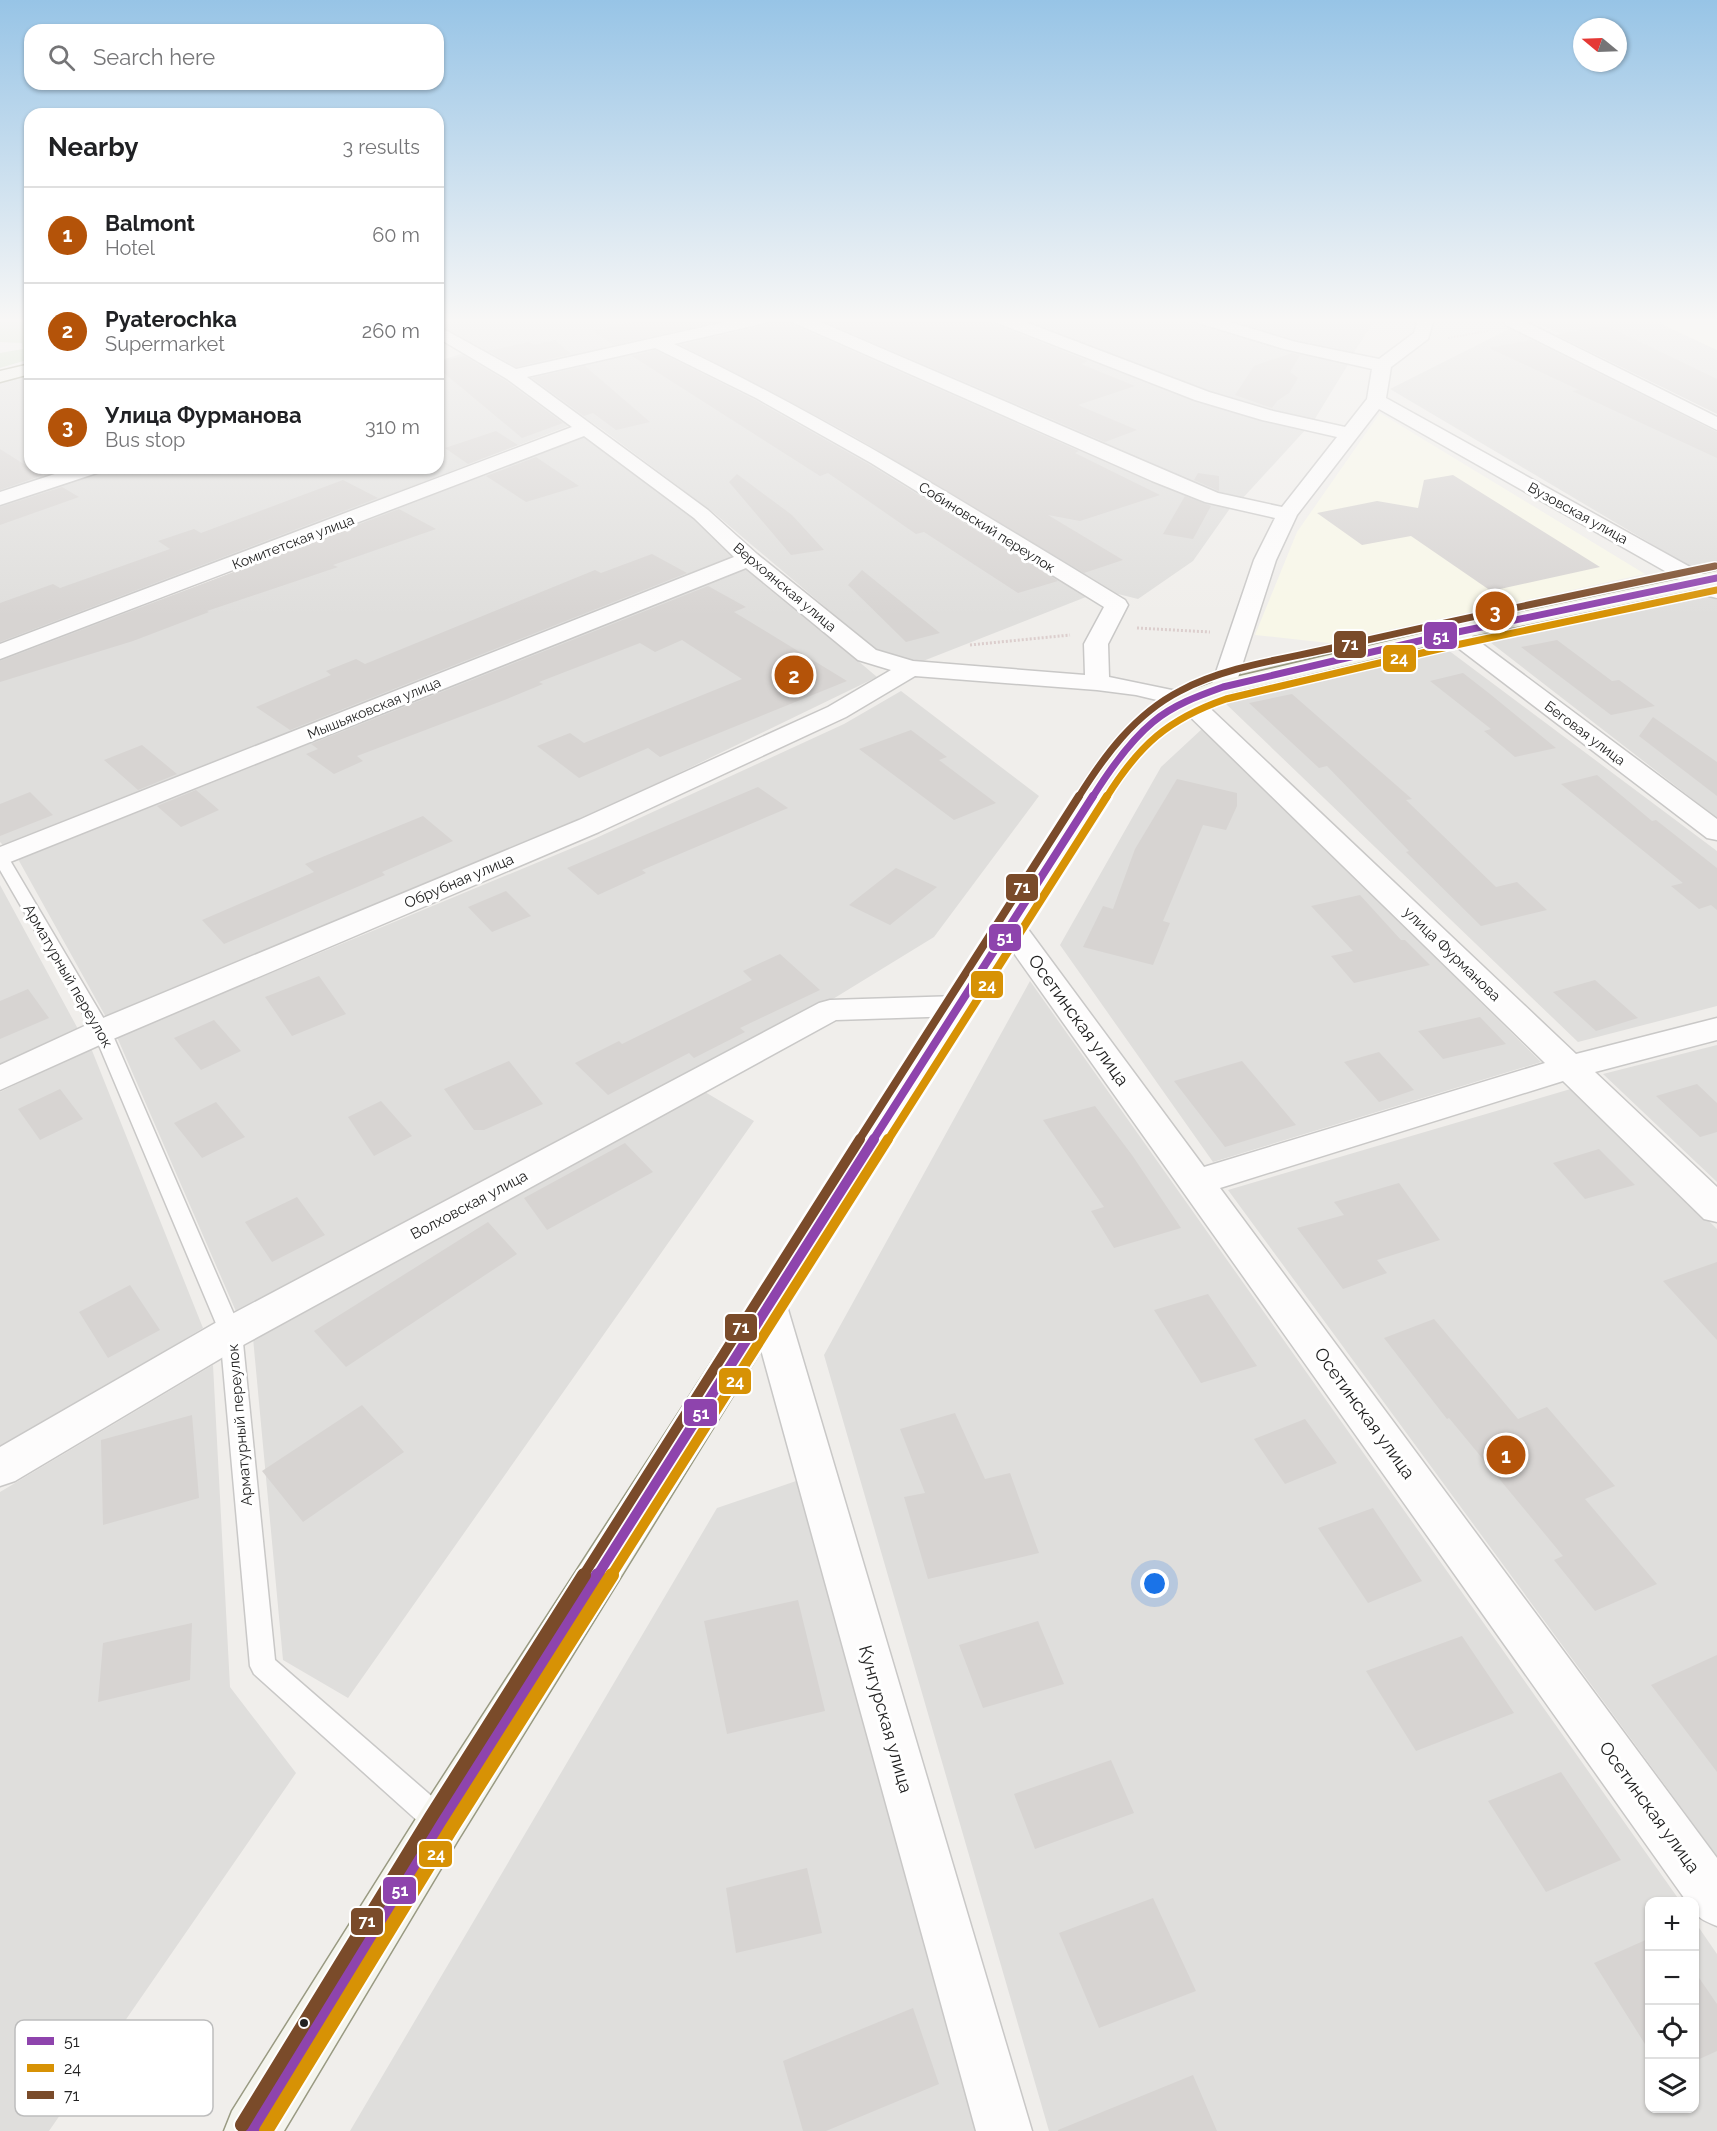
<!DOCTYPE html>
<html lang="en">
<head>
<meta charset="utf-8">
<style>
  :root { --surface:#fff; --page:#f6f6f6; --text:#202124; --muted:#757577; --line:#e0e0e0; --accent:#b45309 }
  body { margin:0; font-family:Raleway,sans-serif; background:var(--page); color:var(--text) }
  .controls { position:absolute; right:18px; bottom:18px; display:grid; overflow:hidden; border-radius:12px; box-shadow:0 2px 4px #0004 }
  .controls button { width:54px; height:54px; display:grid; place-items:center; padding:0; border:0; border-bottom:2px solid var(--line); background:var(--surface); color:var(--text); font:30px sans-serif }
  .compass { position:absolute; left:1573px; top:18px; width:54px; height:54px; border-radius:50%; background:var(--surface); box-shadow:0 2px 4px #0004; rotate:289deg }
  .you { position:absolute; left:1155px; top:1584px; width:21px; height:21px; margin:-15px; border:4px solid #fff; border-radius:50%; background:#1a73e8; box-shadow:0 0 0 9px #1a73e833 }
  .badge { display:grid; place-items:center; width:39px; height:39px; border-radius:50%; background:var(--accent); color:#fff; font-size:20px; font-weight:700 }
  .pin { position:absolute; translate:-50% -50%; border:3px solid #fff; box-shadow:0 2px 6px #0006 }
  .list { margin:0; padding:0; list-style:none }
  h2 { display:flex; justify-content:space-between; align-items:center; height:78px; margin:0; padding:0 24px; font-size:26px }
  h2 small { font-size:20px; font-weight:400; color:var(--muted) }
  .list li { display:grid; grid-template-columns:39px 1fr auto; gap:18px; align-items:center; box-sizing:border-box; height:96px; padding:0 24px; border-top:2px solid var(--line) }
  .list b { display:block; font-size:22px; white-space:nowrap }
  .list p { margin:0; font-size:20px; white-space:nowrap; color:var(--muted) }
  .list em { font-size:20px; font-style:normal; color:var(--muted) }
  .icon { flex:none; width:33px; height:33px; fill:none; stroke:currentColor; stroke-width:2; stroke-linecap:round; stroke-linejoin:round }
  .map { position:relative; flex:none; width:1717px; height:2131px; overflow:hidden }
  .search { position:absolute; background:var(--surface); box-shadow:0 2px 4px #0004; left:24px; top:24px; width:420px; height:66px; display:flex; align-items:center; gap:15px; box-sizing:border-box; padding:0 21px; border-radius:18px; color:var(--muted); font-size:22px }
  .panel { position:absolute; background:var(--surface); box-shadow:0 2px 4px #0004; left:24px; top:108px; width:420px; height:366px; border-radius:18px }
  .map>svg:first-child { display:block }
</style>
</head>
<body>
<div class="map">
<svg width="1717" height="2131" viewBox="0 0 1717 2131">
  <rect width="100%" height="100%" fill="#f0eeeb"/>
  <!-- residential -->
  <path fill="#dfdedc" d="M438,318h308l-229,53 -40,-25 -39,-19z
    M774,318h15l403,180 39,9 -38,54 -55,38 -32,-8 -216,-133 -116,-64 -107,-51z
    M807,318h179l203,78 119,31 -67,73 -28,-6z
    M1003,318h189l65,23 52,14 40,8 -36,59 -109,-27z
    M1210,318h166l-25,39 -85,-20z
    M1509,318h208v91l-184,-88z
    M1513,327l204,105v136l-18,4 -309,-183z
    M655,346l98,49 116,65 222,135 -173,68 -42,-13 -162,-137 -111,-83 -80,-54z
    M464,353l40,24 67,48 -571,220v-141l107,-36h331v-107z
    M30,374v94h47l-77,25v-111z
    M583,436l109,80 42,41 -729,290 -5,-5v-183l219,-81z
    M745,565l132,112 -293,142 -477,200 -89,-160z
    M1705,593l12,7v218l-231,-179z
    M1448,650l269,201v155l-139,36 -354,-340z
    M901,691l138,105 -105,141 -106,65 -590,314 -121,-279 477,-198 250,-115z
    M1203,728l338,334 -328,100 -153,-217 101,-178z
    M0,885l78,144 -78,37z
    M1030,981l650,920 -30,1v206h44l1,-186 22,32v177h-668l-225,-776z
    M1717,1045v137l-114,-108z
    M91,1048l112,280 -203,123v-359z
    M1574,1088l143,141v627l-489,-666z
    M705,1092l49,29 -406,577 -65,-38 -30,-322z
    M213,1365l17,322 66,86 -247,358h-49v-639z
    M799,1480l179,651h-628l367,-623z"/>
  <!-- education -->
  <path fill="#f8f7e8" d="M1681,318h36v32l-58,-27z
    M1380,413l265,161 -316,69 -74,-8 42,-103z"/>
  <!-- forest -->
  <path fill="#cbdec1" d="M0,318h30v41l-30,9v-15l23,-4 -1,-6 -22,-1z"/>
  <!-- building -->
  <path fill="#d7d4d2" d="M651,318h84l-121,27 -21,-14z
    M773,318h15l3,6 288,127 -4,2 85,42 -80,26 -32,-6 75,45 -39,13 -237,-141 -166,-87 89,-21z
    M816,318h162l110,43 -7,3 54,22 -57,19 59,25 -32,12z
    M1605,325l112,54v35l-161,-79z
    M555,340l16,14 -55,13 -28,-16 41,-9 6,3z
    M1531,340l186,92v26l-145,-67 7,-1 -90,-42z
    M655,350l100,50 115,65 188,116 -40,12 -94,-61 -8,2 -88,-61 -8,3 -188,-120z
    M1292,353l8,2 -10,17 8,6 -9,15 -12,8 -5,7 -37,-13 19,-29z
    M464,356l42,25 57,42 -41,15 -84,-70v-6z
    M585,366l65,56 -34,8 -23,-17 -9,3 -52,-38z
    M496,431l22,14 -50,19 -23,-16z
    M0,449l30,19 13,7 -43,15z
    M536,457l43,29 -53,16 -40,-26z
    M1198,473l21,3v15l-25,-11z
    M737,474l55,41 32,35 -33,5 -62,-73z
    M1453,475l147,92 -109,24 -80,-55 -49,9 -45,-32 60,-12 41,7 6,-28z
    M343,480l35,18 -378,144v-39l53,-19 7,4 110,-39 -12,-8 36,-12 7,4z
    M62,487l17,10 -79,28v-18z
    M1185,496l26,10 -18,33 -30,-5z
    M399,509l37,20 -103,36 5,2 -131,44 2,1 -76,29 -133,41v-21z
    M652,554l35,19 -397,157 -34,-23 75,-32 -5,-4 30,-12 9,5 230,-94 6,3z
    M862,570l78,63 -34,9 -58,-57z
    M708,586l38,21 -12,5 113,69 -187,76 -12,-9 -69,30 -42,-32 33,-13 14,10 158,-64 -60,-39 -27,12 -15,-9 -101,39 4,2 -36,15 -150,57 6,5 -29,13 -28,-20 12,-5 -7,-5z
    M1557,640l55,41 7,-1 36,26 -44,9 -90,-68z
    M1463,673l27,21 66,54 -41,9 -31,-26 7,-2 -61,-48z
    M1292,694l120,105 -6,1 90,87 21,-5 30,28 -66,16 -75,-74 3,-1 -82,-85 -8,2 -70,-65z
    M1653,717l64,45v34l-78,-60z
    M911,730l36,27 -8,3 57,43 -42,17 -95,-71z
    M142,745l35,29 -39,16 -34,-30z
    M1597,775l55,46 4,-1 61,48v42l-6,-5 -12,4 -28,-23 12,-3 -122,-99z
    M1177,779l60,14v13l-11,24 -23,-5 -40,96 7,2 -17,42 -70,-18 20,-41 10,3 22,-60z
    M758,787l30,21 -146,62 4,3 -48,22 -31,-27z
    M196,790l23,20 -38,17 -24,-21z
    M30,792l23,23 -53,21v-32z
    M423,816l30,25 -71,31 3,3 -161,69 -22,-24 112,-48 -9,-8z
    M896,868l41,19 -47,38 -41,-20z
    M506,891l25,25 -39,16 -24,-25z
    M1360,895l41,45h4l25,25 -76,18 -23,-27 22,-5 -42,-45z
    M780,954l40,36 -80,38 5,4 -51,26 -5,-5 -81,42 -33,-32 44,-22 3,3 130,-64 -9,-9z
    M319,976l27,38 -54,22 -27,-39z
    M1595,980l43,38 -42,13 -43,-39z
    M28,989l21,29 -49,21v-38z
    M1480,1017l26,27 -63,15 -25,-28z
    M214,1020l27,31 -40,19 -27,-32z
    M1379,1052l35,38 -35,12 -35,-40z
    M509,1061l34,43 -59,26h-10l-30,-41z
    M1242,1061l54,64 -71,22 -51,-66z
    M1697,1084l20,19v29l-17,5 -44,-41z
    M60,1089l23,30 -43,21 -22,-31z
    M381,1101l31,35 -38,20 -26,-39z
    M216,1102l29,35 -43,21 -28,-35z
    M1095,1106l37,49 49,73 -67,20 -23,-37 13,-4 -61,-87z
    M625,1143l28,29 -106,58 -23,-32z
    M1599,1149l36,36 -50,14 -32,-36z
    M1399,1183l41,57 -63,20 10,13 -44,16 -46,-61 47,-13 -10,-13z
    M297,1197l28,38 -53,27 -27,-40z
    M488,1222l29,32 -171,113 -32,-36z
    M1717,1262v78l-54,-59z
    M130,1285l30,45 -52,28 -29,-46z
    M1208,1294l49,72 -56,17 -47,-73z
    M1434,1319l84,100 29,-12 68,79 -30,13 72,85 -62,27 -41,-51 9,-4 -114,-138 -2,1 -63,-81z
    M362,1405l42,47 -101,70 -41,-51z
    M955,1413l30,66 25,-6 29,80 -111,26 -24,-82 21,-4 -25,-64z
    M192,1415l7,83 -96,27 -2,-85z
    M1305,1419l32,44 -52,21 -31,-45z
    M1373,1508l49,73 -54,22 -50,-75z
    M798,1600l27,111 -98,23 -23,-113z
    M1038,1621l26,63 -81,24 -24,-63z
    M192,1623l-2,57 -92,22 5,-59z
    M1462,1636l52,77 -98,38 -50,-80z
    M1717,1655v117l-66,-87z
    M1111,1760l23,53 -99,36 -21,-55z
    M1561,1772l60,88 -75,32 -58,-91z
    M807,1868l15,65 -86,20 -10,-65z
    M1153,1898l43,93 -97,37 -40,-95z
    M1650,1938v114l-56,-89z
    M1695,1972l22,32v47l-22,10z
    M913,2008l26,76 -113,47h-23l-20,-70z
    M1193,2075l24,56h-159v-1z"/>
  <g fill="none" stroke-linecap="round" stroke-linejoin="round">
    <defs>
      <path id="lane" d="M0,852l8,5 103,174 131,302 33,327 176,153 3,10 -3,10 -10,3 -10,-3 -177,-159 -4,-8 -30,-333 -127,-302 -93,-161z"/>
      <path id="street" d="M743,318h28l-2,4 -95,22c156,75 303,166 451,256l3,5 -20,39 1,33 87,18 380,359 141,-36v22l-122,32 122,115v35l-13,-3 -141,-138 -343,107 497,670v68c-14,-6 -23,-8 -23,-24h-7l-691,-974 4,-7 11,-2 11,2 182,246 341,-104 -367,-358 -42,-10 -39,-5 -182,-14 -69,41 -247,115 -486,207 -113,51v-25l91,-42 488,-203 249,-113 63,-37 -33,-10 -112,-92 -746,298v-19l734,-290 -40,-39 -110,-82 -584,223v-15l572,-217 -65,-48 -69,-41v-12l78,43zM655,348l101,50 115,65 233,144 -20,37 1,31 -172,-14 -37,-11 -119,-96 -49,-44 -181,-133z
        M790,318h21l407,175 64,14 55,-70 -75,-17 -67,-20 -200,-78 -2,-4h22l194,74 64,19 72,16 22,-28 5,-30 -88,-20 -89,-27 -2,-4h23l80,24 83,17 35,-26 4,-15h16l-6,21 -37,28 -5,31 331,184v16l-8,-2 -330,-187 -82,106 -21,45 -41,127 -3,5 -9,2 -9,-2 -3,-5 43,-127 21,-42 -70,-16 -53,-21 -360,-159z
        M1506,318h12l199,99v13l-211,-105 -2,-4z
        M73,468h30l-3,4 -100,33v-13z
        M1453,626l8,2 256,191v21l-10,-2 -262,-200 -4,-5 4,-5z
        M958,996l11,3 5,7 -5,7 -11,3 -122,4 -591,324 -230,137 -15,5v-39l217,-125 602,-319 11,-3z
        M768,1291l14,4 5,11 245,825h-56l-227,-825 5,-11z"/>
      <path id="secondary" d="M30,364v10l-30,8v-11z
        M1717,571v14l-264,55 -222,53 -35,12 -35,22 -45,54 -90,147 -55,83 -513,829 -174,291h-60l8,-20 192,-305 523,-807 51,-74 98,-154 47,-54 35,-22 36,-13 239,-56z"/>
    </defs>
    <!-- lane casing -->
    <use href="#lane" stroke="#c9c8c7" stroke-width="3"/>
    <!-- street casing -->
    <use href="#street" stroke="#c9c8c7" stroke-width="3"/>
    <!-- secondary casing -->
    <use href="#secondary" stroke="#999a82" stroke-width="3"/>
    <!-- path-far1 -->
    <path stroke="#dccecd" stroke-width="2" stroke-dasharray="1.5 1.5" stroke-linecap="butt" d="M1448,338l40,-7"/>
    <!-- path -->
    <path stroke="#dccecd" stroke-width="3" stroke-dasharray="2 2" stroke-linecap="butt" d="M1137,628l73,4
      M970,645l100,-10"/>
    <!-- lane -->
    <use href="#lane" fill="#fdfcfc" fill-rule="evenodd"/>
    <!-- street -->
    <use href="#street" fill="#fdfcfc" fill-rule="evenodd"/>
    <!-- secondary -->
    <use href="#secondary" fill="#f4f4ed" fill-rule="evenodd"/>
    <defs>
      <path id="bus-1-far3" d="M1092,798c15,-24 39,-58 61,-76 20,-17 45,-26 70,-35l230,-54 264,-55"/>
      <path id="bus-1-far2" d="M873,1140l220,-344"/>
      <path id="bus-1-far1" d="M597,1576l277,-437"/>
      <path id="bus-1" d="M252,2131l189,-308 157,-248"/>
      <path id="bus-2-far3" d="M1106,798c33,-53 62,-79 120,-99l230,-54 261,-55"/>
      <path id="bus-2-far2" d="M888,1140l219,-344"/>
      <path id="bus-2-far1" d="M611,1576l277,-437"/>
      <path id="bus-2" d="M266,2131l185,-302 161,-254"/>
      <path id="bus-3-far3" d="M1078,798c26,-42 57,-84 102,-107 46,-25 106,-32 157,-44 126,-29 252,-55 378,-81"/>
      <path id="bus-3-far2" d="M859,1140l220,-344"/>
      <path id="bus-3-far1" d="M583,1576l277,-437"/>
      <path id="bus-3" d="M242,2125l189,-308 153,-242"/>
    </defs>
    <!-- bus-1-far3 casing -->
    <use href="#bus-1-far3" stroke="#fff" stroke-width="10"/>
    <!-- bus-1-far2 casing -->
    <use href="#bus-1-far2" stroke="#fff" stroke-width="13"/>
    <!-- bus-1-far1 casing -->
    <use href="#bus-1-far1" stroke="#fff" stroke-width="15"/>
    <!-- bus-1 casing -->
    <use href="#bus-1" stroke="#fff" stroke-width="18"/>
    <!-- bus-2-far3 casing -->
    <use href="#bus-2-far3" stroke="#fff" stroke-width="10"/>
    <!-- bus-2-far2 casing -->
    <use href="#bus-2-far2" stroke="#fff" stroke-width="13"/>
    <!-- bus-2-far1 casing -->
    <use href="#bus-2-far1" stroke="#fff" stroke-width="15"/>
    <!-- bus-2 casing -->
    <use href="#bus-2" stroke="#fff" stroke-width="18"/>
    <!-- bus-3-far3 casing -->
    <use href="#bus-3-far3" stroke="#fff" stroke-width="10"/>
    <!-- bus-3-far2 casing -->
    <use href="#bus-3-far2" stroke="#fff" stroke-width="13"/>
    <!-- bus-3-far1 casing -->
    <use href="#bus-3-far1" stroke="#fff" stroke-width="15"/>
    <!-- bus-3 casing -->
    <use href="#bus-3" stroke="#fff" stroke-width="18"/>
    <!-- bus-1-far3 -->
    <use href="#bus-1-far3" stroke="#8e44ad" stroke-width="7"/>
    <!-- bus-1-far2 -->
    <use href="#bus-1-far2" stroke="#8e44ad" stroke-width="8"/>
    <!-- bus-1-far1 -->
    <use href="#bus-1-far1" stroke="#8e44ad" stroke-width="10"/>
    <!-- bus-1 -->
    <use href="#bus-1" stroke="#8e44ad" stroke-width="14"/>
    <!-- bus-2-far3 -->
    <use href="#bus-2-far3" stroke="#d79205" stroke-width="7"/>
    <!-- bus-2-far2 -->
    <use href="#bus-2-far2" stroke="#d79205" stroke-width="8"/>
    <!-- bus-2-far1 -->
    <use href="#bus-2-far1" stroke="#d79205" stroke-width="10"/>
    <!-- bus-2 -->
    <use href="#bus-2" stroke="#d79205" stroke-width="14"/>
    <!-- bus-3-far3 -->
    <use href="#bus-3-far3" stroke="#7a4b2a" stroke-width="7"/>
    <!-- bus-3-far2 -->
    <use href="#bus-3-far2" stroke="#7a4b2a" stroke-width="8"/>
    <!-- bus-3-far1 -->
    <use href="#bus-3-far1" stroke="#7a4b2a" stroke-width="10"/>
    <!-- bus-3 -->
    <use href="#bus-3" stroke="#7a4b2a" stroke-width="14"/>
  </g>
  <!-- sky -->
  <linearGradient id="sky" x2="0" y2="1"><stop stop-color="#97c4e6"/><stop offset="0.52" stop-color="#f8f7f6"/><stop offset="1" stop-color="#f8f7f6" stop-opacity="0"/></linearGradient>
  <rect width="1717" height="616" fill="url(#sky)"/>
  <!-- markers -->
  <circle fill="#222" stroke="#fff" stroke-width="2" cx="304" cy="2023" r="5"/>
  <g text-anchor="middle" dominant-baseline="central" stroke-width="6" stroke-linejoin="round" paint-order="stroke">
    <!-- far-street labels -->
    <g font-size="14" fill="#222" stroke="#fff">
      <text transform="translate(1578 513) rotate(29)">Вузовская улица</text>
      <text transform="translate(987 527) rotate(32)">Собиновский переулок</text>
      <text transform="translate(293 542) rotate(-21)">Комитетская улица</text>
      <text transform="translate(785 587) rotate(40)">Верхоянская улица</text>
      <text transform="translate(374 708) rotate(-22)">Мышьяковская улица</text>
      <text transform="translate(1585 733) rotate(37)">Беговая улица</text>
    </g>
    <!-- street labels -->
    <g font-size="15" fill="#222" stroke="#fff">
      <text transform="translate(459 881) rotate(-23)">Обрубная улица</text>
      <text transform="translate(1452 954) rotate(44)">улица Фурманова</text>
      <text transform="translate(68 976) rotate(60)">Арматурный переулок</text>
      <text transform="translate(469 1205) rotate(-28)">Волховская улица</text>
      <text transform="translate(240 1425) rotate(-95)">Арматурный переулок</text>
    </g>
    <!-- near-street labels -->
    <g font-size="18" fill="#222" stroke="#fff">
      <text transform="translate(1079 1020) rotate(54)">Осетинская улица</text>
      <text transform="translate(1365 1413) rotate(54)">Осетинская улица</text>
      <text transform="translate(886 1719) rotate(74)">Кунгурская улица</text>
      <text transform="translate(1650 1807) rotate(54)">Осетинская улица</text>
    </g>
  </g>
  <!-- legend -->
  <rect x="15" y="2020" width="198" height="96" rx="9" fill="#fff" stroke="#bdbdbd" stroke-width="1.5"/>
  <rect x="27" y="2037" width="27" height="8" fill="#8e44ad"/>
  <rect x="27" y="2064" width="27" height="8" fill="#d79205"/>
  <rect x="27" y="2091" width="27" height="8" fill="#7a4b2a"/>
  <g font-size="16" fill="#222">
    <text x="64" y="2047">51</text>
    <text x="64" y="2074">24</text>
    <text x="64" y="2101">71</text>
  </g>
  <g stroke="#fff" stroke-width="2">
    <rect x="1423" y="621" width="35" height="29" rx="6" fill="#8e44ad"/>
    <rect x="1333" y="630" width="34" height="29" rx="6" fill="#7a4b2a"/>
    <rect x="1382" y="644" width="35" height="29" rx="6" fill="#d79205"/>
    <rect x="1005" y="873" width="34" height="29" rx="6" fill="#7a4b2a"/>
    <rect x="988" y="923" width="34" height="29" rx="6" fill="#8e44ad"/>
    <rect x="970" y="970" width="34" height="29" rx="6" fill="#d79205"/>
    <rect x="724" y="1313" width="34" height="29" rx="6" fill="#7a4b2a"/>
    <rect x="718" y="1367" width="34" height="28" rx="6" fill="#d79205"/>
    <rect x="683" y="1398" width="35" height="29" rx="6" fill="#8e44ad"/>
    <rect x="418" y="1840" width="35" height="28" rx="6" fill="#d79205"/>
    <rect x="382" y="1876" width="35" height="29" rx="6" fill="#8e44ad"/>
    <rect x="350" y="1907" width="34" height="29" rx="6" fill="#7a4b2a"/>
  </g>
  <g font-size="16" text-anchor="middle" font-weight="bold" fill="#fff">
    <text x="1441" y="642">51</text>
    <text x="1350" y="650">71</text>
    <text x="1399" y="664">24</text>
    <text x="1022" y="893">71</text>
    <text x="1005" y="943">51</text>
    <text x="987" y="991">24</text>
    <text x="741" y="1333">71</text>
    <text x="735" y="1387">24</text>
    <text x="701" y="1419">51</text>
    <text x="436" y="1860">24</text>
    <text x="400" y="1896">51</text>
    <text x="367" y="1927">71</text>
  </g>
</svg>
<div class="controls">
<button>+</button>
<button>−</button>
<button><svg class="icon" aria-label="locate" viewBox="0 0 24 24"><circle cx="12" cy="12" r="6"/><path d="M12 2v4M12 18v4M2 12h4M18 12h4"/></svg></button>
<button><svg class="icon" aria-label="layers" viewBox="0 0 24 24"><path d="M12 4l9 5-9 5-9-5zM3 14l9 5 9-5"/></svg></button>
</div>
<svg class="compass" viewBox="-18 -18 36 36"><path d="M0-13l5 13h-10z" fill="#e53935"/><path d="M0 13l5-13h-10z" fill="#757577"/></svg>
<div class="you"></div>
<div class="pin badge" style="left:1506px;top:1455px">1</div>
<div class="pin badge" style="left:794px;top:675px">2</div>
<div class="pin badge" style="left:1495px;top:611px">3</div>
<div class="search"><svg class="icon" aria-label="search" viewBox="0 0 24 24"><circle cx="10" cy="10" r="6"/><path d="M15 15l6 6"/></svg>Search here</div>
<section class="panel">
<h2>Nearby<small>3 results</small></h2>
<ul class="list">
<li><span class="badge">1</span><div><b>Balmont</b><p>Hotel</p></div><em>60 m</em></li>
<li><span class="badge">2</span><div><b>Pyaterochka</b><p>Supermarket</p></div><em>260 m</em></li>
<li><span class="badge">3</span><div><b>Улица Фурманова</b><p>Bus stop</p></div><em>310 m</em></li>
</ul>
</section>
</div>
</body>
</html>
